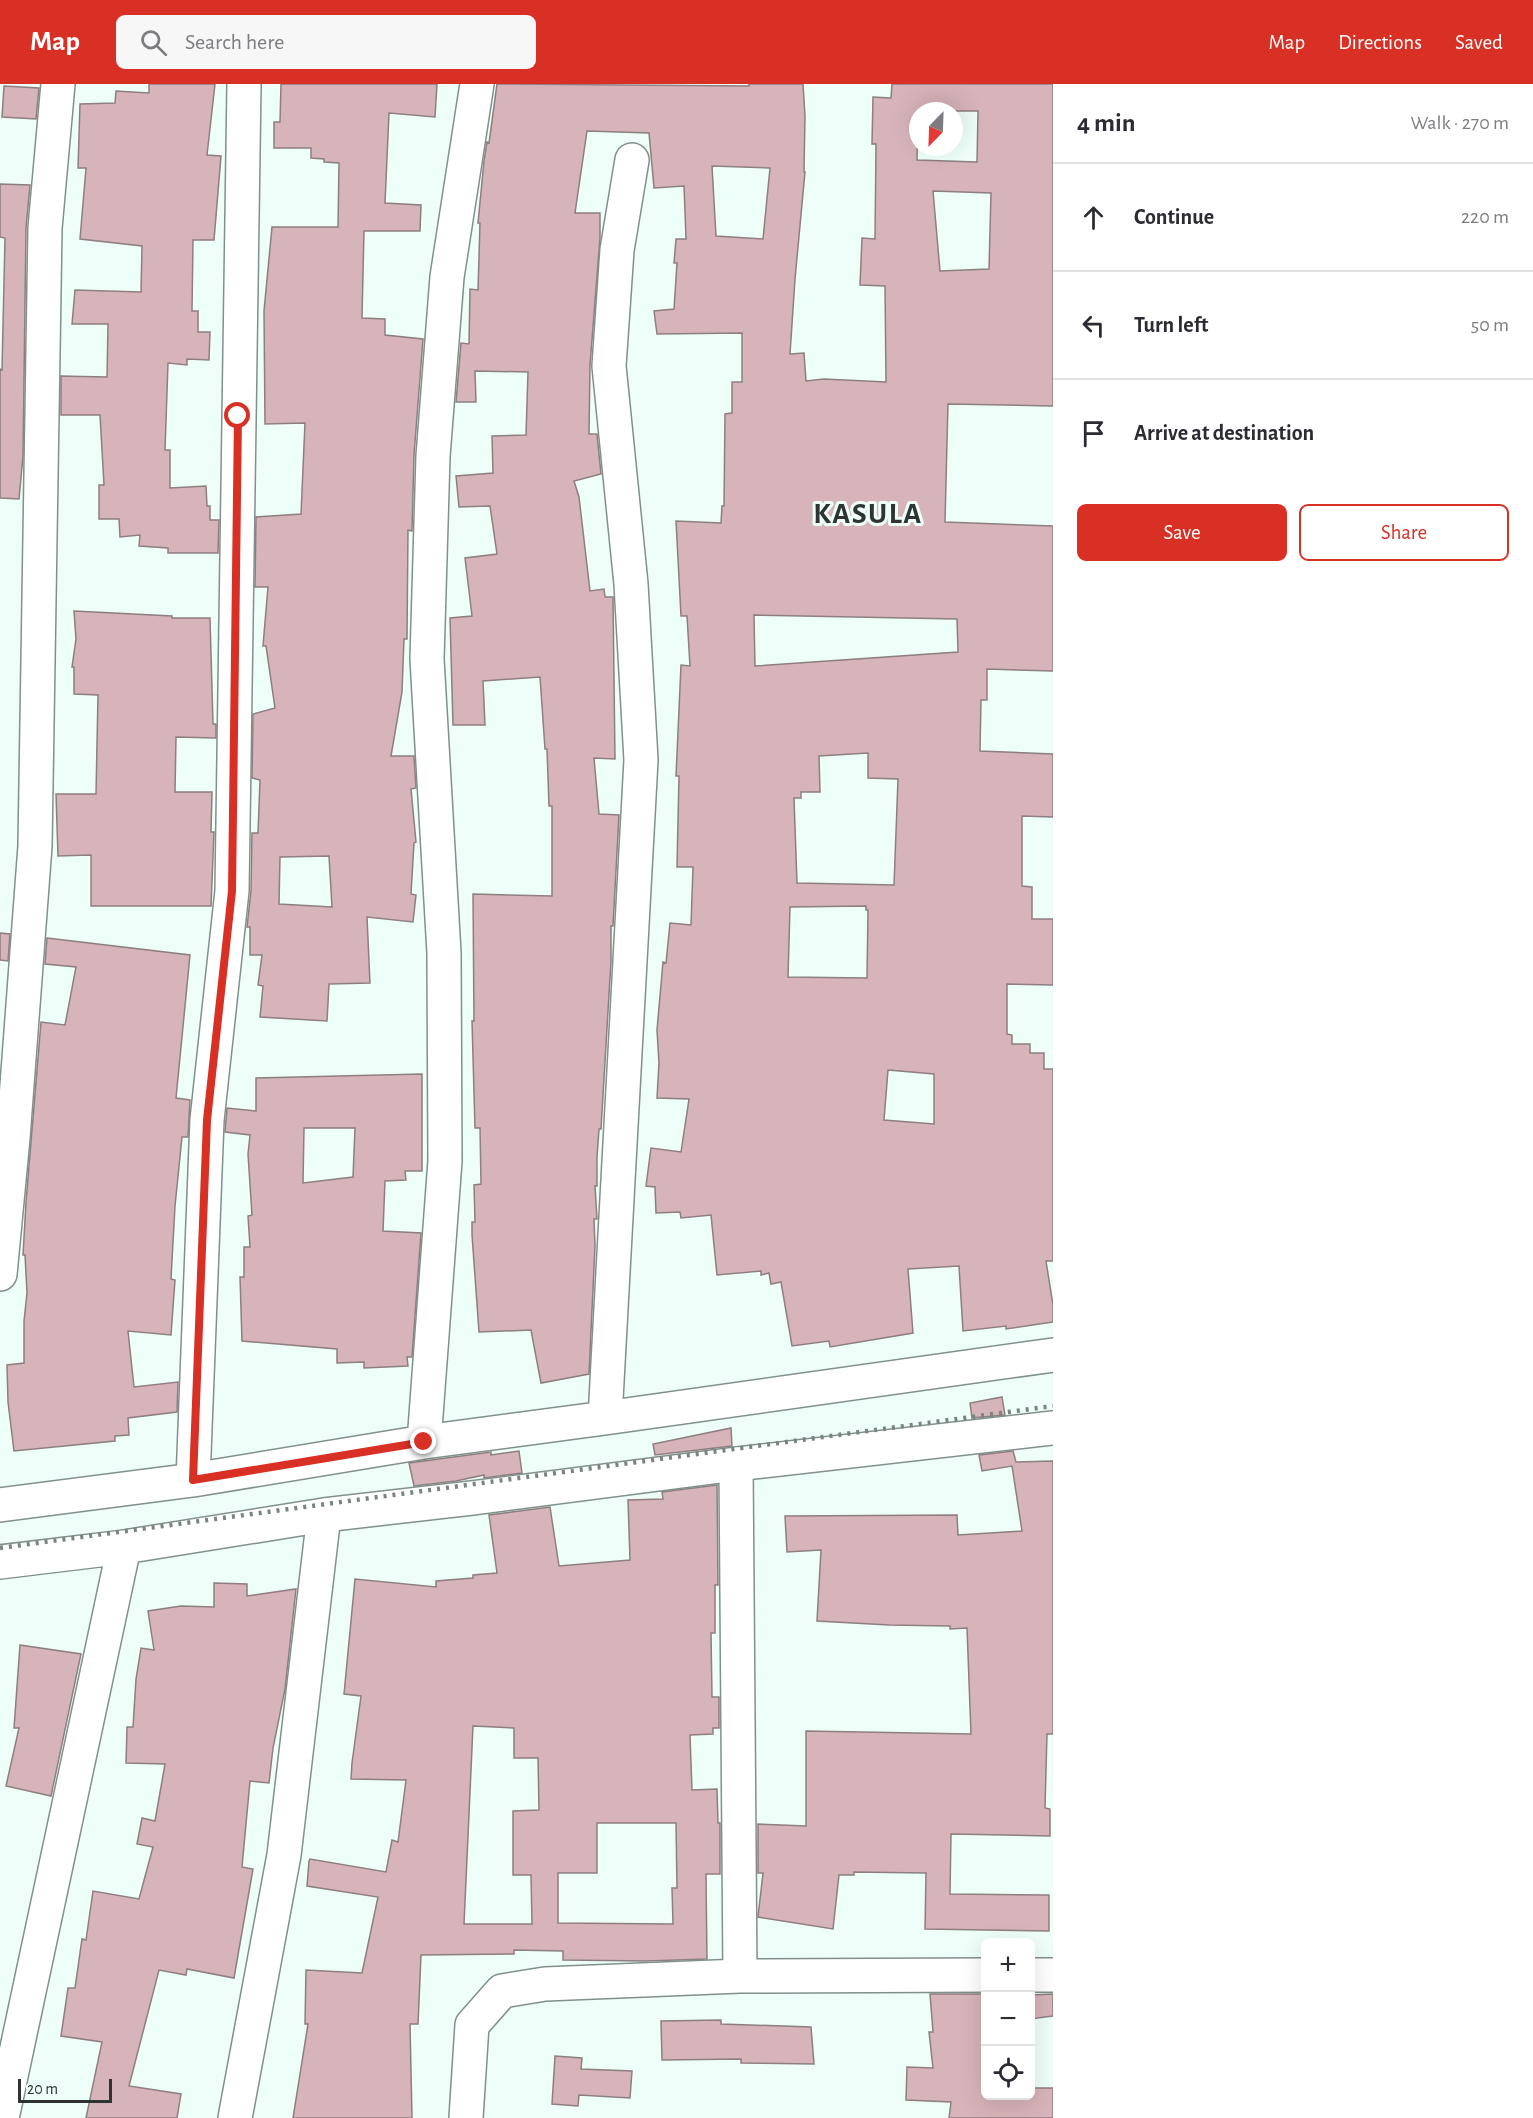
<!DOCTYPE html>
<html lang="en">
<head>
<meta charset="utf-8">
<style>
  :root { --surface:#fff; --page:#f7f7f7; --text:#2b2b33; --muted:#7c7c81; --line:#e1e1e2; --accent:#d93025 }
  body { margin:0; font-family:"Alegreya Sans",sans-serif; background:var(--page); color:var(--text) }
  .controls { position:absolute; right:18px; bottom:18px; display:grid; overflow:hidden; border-radius:9px; box-shadow:0 6px 24px #0002 }
  .controls button { width:54px; height:54px; display:grid; place-items:center; padding:0; border:0; border-bottom:2px solid var(--line); background:var(--surface); color:var(--text); font:30px sans-serif }
  .compass { position:absolute; left:909px; top:18px; width:54px; height:54px; border-radius:50%; background:var(--surface); box-shadow:0 6px 24px #0002; rotate:203deg }
  .scale { position:absolute; left:18px; bottom:15px; width:94px; box-sizing:border-box; padding-left:6px; border:3px solid #2e3433; border-top:0; font-size:16px; line-height:21px; white-space:nowrap; color:#2e3433; -webkit-text-stroke:4px #eefffa; paint-order:stroke }
  .stop { position:absolute; width:18px; height:18px; margin:-14px; border:4px solid #d93025; border-radius:50%; background:#fff }
  .stop.end { background:#d93025; border-color:#fff; box-shadow:0 2px 6px #0008 }
  .list { margin:0; padding:0; list-style:none }
  h2 { display:flex; justify-content:space-between; align-items:center; height:78px; margin:0; padding:0 24px; font-size:26px }
  h2 small { font-size:20px; font-weight:400; color:var(--muted) }
  .list li { display:grid; grid-template-columns:39px 1fr auto; gap:18px; align-items:center; box-sizing:border-box; height:108px; padding:0 24px; border-top:2px solid var(--line) }
  .list b { display:block; font-size:22px; white-space:nowrap }
  .list em { font-size:20px; font-style:normal; color:var(--muted) }
  .actions { display:flex; gap:12px; padding:18px 24px }
  .actions a { flex:1; padding:14px 0; border:2px solid var(--accent); border-radius:9px; text-align:center; font-size:21px; color:var(--accent) }
  .actions .main { background:var(--accent); color:#fff }
  .icon { flex:none; width:33px; height:33px; fill:none; stroke:currentColor; stroke-width:2; stroke-linecap:round; stroke-linejoin:round }
  .map { position:relative; flex:none; width:1053px; height:2034px; overflow:hidden }
  header { display:flex; align-items:center; gap:36px; box-sizing:border-box; height:84px; padding:0 30px; background:var(--accent); color:#fff }
  header strong { font-size:28px }
  nav { display:flex; gap:33px; margin-inline-start:auto; font-size:21px }
  .search { width:420px; height:54px; background:var(--page); display:flex; align-items:center; gap:15px; box-sizing:border-box; padding:0 21px; border-radius:9px; color:var(--muted); font-size:22px }
  main { display:flex }
  aside { flex:1; background:var(--surface) }
  .map>svg:first-child { display:block }
</style>
</head>
<body>
<header>
<strong>Map</strong>
<div class="search"><svg class="icon" aria-label="search" viewBox="0 0 24 24"><circle cx="10" cy="10" r="6"/><path d="M15 15l6 6"/></svg>Search here</div>
<nav><a>Map</a><a>Directions</a><a>Saved</a></nav>
</header>
<main>
<div class="map">
<svg width="1053" height="2034" viewBox="0 0 1053 2034">
  <rect width="100%" height="100%" fill="#eefffa"/>
  <!-- building -->
  <path fill="#d7b4b9" stroke="#8d7e80" stroke-width="1.5" fill-rule="evenodd" d="M149,0h66l-8,71 14,1 -7,84h-21l-1,71h6v21h12l-1,28 -22,-1v6l-19,-2 -3,87h5v38l36,-2 1,20h3v14h9l-1,33h-50v-5l-29,-2 1,-11 -20,2 -1,-18h-20v-34h5l-4,-70h-39v-39l46,1 1,-53h-36l3,-34 66,2 1,-46 -62,-7 6,-71h-8l2,-64 35,-1 1,-12 33,2z
    M281,0h156l-2,33 -46,-4 -4,90 36,2 -1,26h-56l-2,87 23,1v16l38,4 -9,116 -2,76 -4,-1 -1,109h-3l-2,53 -11,64h23l2,32 -5,1 5,53 -2,1 -3,51 5,1 -3,27 -46,-5 3,66 -41,1 -2,37 -67,-4 3,-31 -5,-1 4,-30h-12v-28h-3l4,-36 1,-58h6l2,-53 -8,-2 1,-64 22,-6 -9,-62h-3l5,-59h-13l1,-70 45,-3 4,-91 -40,1 -1,-113 8,-84h66l1,-64 -15,-1v-3l-13,-1v-10h-37v-26h6zM329,772l3,51 -53,-3 1,-47z
    M497,0l252,2v-2h54l2,32 -1,56h1l-10,107 -5,75 14,-1 2,28 18,-2 62,3 -1,-96 -25,-1 2,-47 13,1 1,-95h-4l1,-47 18,1 1,-14h161v322l-105,-2 -3,118 108,4v145l-66,-2v31h-6l-1,51 73,3v63l-31,-1v70l10,1v32h21v66l-46,-1v50l5,1v9h18v9h14v16h9v192h-7l7,44v17l-47,7v-3l-43,5 -4,-65 -51,3 5,64 -83,14 -1,-6 -37,5 -11,-64 -10,2 -2,-11 -8,2v-4l-44,4 -6,-60 -30,3 -1,-6 -24,1 -1,-26 -9,-1 5,-38 30,4 8,-53 -32,-1 2,-35 -2,-33 6,-68 3,1 4,-40 21,2 2,-58h-16l2,-91h-3l5,-111 9,1 -3,-50h-6l-5,-95 45,2 1,-17h2l1,-92 7,-1v-31h10v-49l-85,1 -3,-23 20,-2 3,-46h-3l2,-24h10l-2,-53 -30,2 -5,-55 -62,-2 -12,82h25v25l-10,127 -1,69h8l4,40 -27,7 5,16 11,94 14,-2 1,8h8l2,162 -21,-1 5,56 20,1 -6,111h-2v35l-10,168h-2l-2,28v29h-2l2,33h-3l1,27 -6,128 -48,9 -10,-53 -52,2 -7,-97v-13h3l-1,-37 7,-1 -1,-56h-5l-3,-107h2l-1,-127 79,2v-90h-3l-2,-57h-2l-5,-72 -57,4 2,44h-32l-3,-107 22,-2 -7,-58 32,-4 -7,-48 -31,1 -3,-31 37,-3 -1,-37 34,-1 2,-63 -53,-1 1,31h-20l5,-59 8,1 1,-55 8,1 2,-67h-2l6,-62 3,-19 2,1zM918,27h60l-1,51 -60,-2zM712,82l58,2 -7,71 -47,-3zM933,107l58,2 -2,76 -49,2zM754,531l203,4 1,33 -203,14zM868,669v25l30,1 -4,106 -97,-2 -3,-85h7v-6h19l-1,-36zM866,822v4h2l-1,68 -79,-1 2,-70zM888,986l46,4v50l-50,-4z
    M4,2l35,2 -3,31 -34,-2z
    M0,100l30,1 -4,43 -3,228 -4,43 -19,-1v-129l2,1 3,-132 -5,-1z
    M74,527l98,5v2h38l3,106h3v14l-40,-1 -1,55h37l-1,40h3l-3,74h-120v-51l-33,1 -2,-62h40l2,-99 -24,-1v-27h-2l4,-28z
    M0,849l10,1 -2,27 -8,-1z
    M47,854l143,17 -14,143 14,2 -2,37h-6l-7,69 -4,73 4,1 -4,55 -43,-4 6,56 44,-5 -1,30 -49,6 1,17 -14,1v5l-101,10 -6,-49 -1,-37 17,-2v-42l3,-28 -2,-38h-2l3,-53 15,-180 24,3 11,-58 -31,-3z
    M422,990v97h-17l1,9 -21,1 -2,50 38,2 -9,124h-5l1,9 -44,2v-6l-27,1v-14l-95,-8 -2,-64h4v-30h6l-2,-31 4,-1 -4,-61 2,-19 -25,-3 2,-24 29,3v-33zM304,1044h51l-2,49 -50,6z
    M1002,1313l3,18 -33,3 -2,-15z
    M731,1344l1,18 -77,9 -2,-11z
    M519,1367l3,22 -38,5v-3l-28,6 -42,5 -5,-23 82,-11v3z
    M1013,1367l3,11 37,-1v273h-6l-2,74 5,1v27l-99,-2 -1,60 99,1v36l-124,-2 1,-56 -72,-1v3h-15l-6,54 -75,-12 5,-44h-5v-49l48,2v-95l165,3 -4,-106 -17,1v-3l-61,-1 -72,-4 4,-71 -34,2 -2,-36 172,-1 1,20 64,-4 -10,-65 -30,5 -3,-16z
    M717,1401l1,100h-3v48h-4l1,64h7v31h-6v6l-23,1 2,55 25,-1 1,34h2v51h-14l1,85 -61,2 -83,-1v-9l-49,-1v4l-93,1 -3,69h-8l2,94h-119l15,-94h-3l1,-54 56,3 16,-76 -71,-11 2,-25 1,-2 76,13 6,-32 6,2 8,-62 -55,-1 1,-16 9,-67 -17,-2 11,-115 81,8v-6l37,-3v-3l24,-2 -8,-58 61,-8 9,59 71,-6 -2,-60 35,-1 -1,-7zM473,1642l41,2v30h24l1,52 -26,1v64h18l1,49h-68zM597,1739h79l1,65h-5l1,36 -115,-1v-50h39z
    M214,1499l33,1v12l49,-7 -11,100 -12,59 -4,35 -19,-2 -8,86 11,2 -19,109 -47,-9 -1,6 -27,-5 -30,116 52,8 -4,24h-91l16,-76 -41,-6 7,-48h7l7,-49 4,1 7,-49 46,8 14,-52 -16,-3 5,-26 13,3 10,-57 -39,-1 1,-36h6l3,-48 5,-31 13,2 -6,-39 33,-5 33,1z
    M20,1561l61,9 -30,142 -45,-10 13,-58h-5z
    M930,1910h56v102h44v-8h23v30h-104l2,-16 -45,-2 1,-33 26,1 -4,-36h4z
    M1053,1910v22l-23,3v-24z
    M721,1936v4l90,3 3,37 -73,-1v-4l-79,1 -1,-39z
    M555,1972l27,2 -1,11 51,2 -2,27 -51,-3 -1,11 -26,-2z"/>
  <g fill="none" stroke-linecap="round" stroke-linejoin="round">
    <defs>
      <path id="street" d="M0,1190l13,-136 22,-292 10,-618 13,-144
        M605,1334l36,-658 -10,-176 -22,-218 8,-116 15,-90
        M424,1358l21,-281 -1,-208 -17,-294 6,-203 14,-179 30,-193
        M736,1380l4,512
        M193,1396l14,-360 25,-229 12,-807
        M0,1421l193,-25 231,-38 181,-24 448,-63
        M0,1478l124,-15 200,-32 148,-17 264,-34 317,-36
        M1030,1891h23
        M2,2034l122,-571
        M235,2034l49,-263 40,-340
        M466,2034l6,-93 30,-34 43,-7 195,-8 246,-1"/>
    </defs>
    <!-- street casing -->
    <use href="#street" stroke="#80908c" stroke-width="36"/>
    <!-- street -->
    <use href="#street" stroke="#fff" stroke-width="33"/>
    <!-- rail -->
    <path stroke="#798380" stroke-width="4.5" stroke-dasharray="3 6" stroke-linecap="butt" d="M0,1464l1053,-142"/>
  </g>
  <g fill="none" stroke-linecap="round" stroke-linejoin="round">
    <!-- route -->
    <path stroke="#d93025" stroke-width="8" d="M238,332l-6,475 -25,229 -14,360 231,-38"/>
  </g>
  <g text-anchor="middle" dominant-baseline="central" stroke-width="6" stroke-linejoin="round" paint-order="stroke">
    <!-- district labels -->
    <g font-size="30" font-weight="bold" letter-spacing="1.5" fill="#2e3433" stroke="#eefffa">
      <text x="868" y="430">KASULA</text>
    </g>
  </g>
</svg>
<div class="controls">
<button>+</button>
<button>−</button>
<button><svg class="icon" aria-label="locate" viewBox="0 0 24 24"><circle cx="12" cy="12" r="6"/><path d="M12 2v4M12 18v4M2 12h4M18 12h4"/></svg></button>
</div>
<svg class="compass" viewBox="-18 -18 36 36"><path d="M0-13l5 13h-10z" fill="#e53935"/><path d="M0 13l5-13h-10z" fill="#7c7c81"/></svg>
<div class="scale">20 m</div>
<div class="stop" style="left:238px;top:332px"></div>
<div class="stop end" style="left:424px;top:1358px"></div>
</div>
<aside>
<h2>4 min<small>Walk · 270 m</small></h2>
<ul class="list">
<li><svg class="icon" aria-label="ahead" viewBox="0 0 24 24"><path d="M12 20V5M6 11l6-6 6 6"/></svg><div><b>Continue</b></div><em>220 m</em></li>
<li><svg class="icon" aria-label="left" viewBox="0 0 24 24"><path d="M17 20v-9H6M10 6l-5 5 5 5"/></svg><div><b>Turn left</b></div><em>50 m</em></li>
<li><svg class="icon" aria-label="arrive" viewBox="0 0 24 24"><path d="M6 21V4h12l-3 4 3 4H6"/></svg><div><b>Arrive at destination</b></div></li>
</ul>
<div class="actions"><a class="main">Save</a><a>Share</a></div>
</aside>
</main>
</body>
</html>
